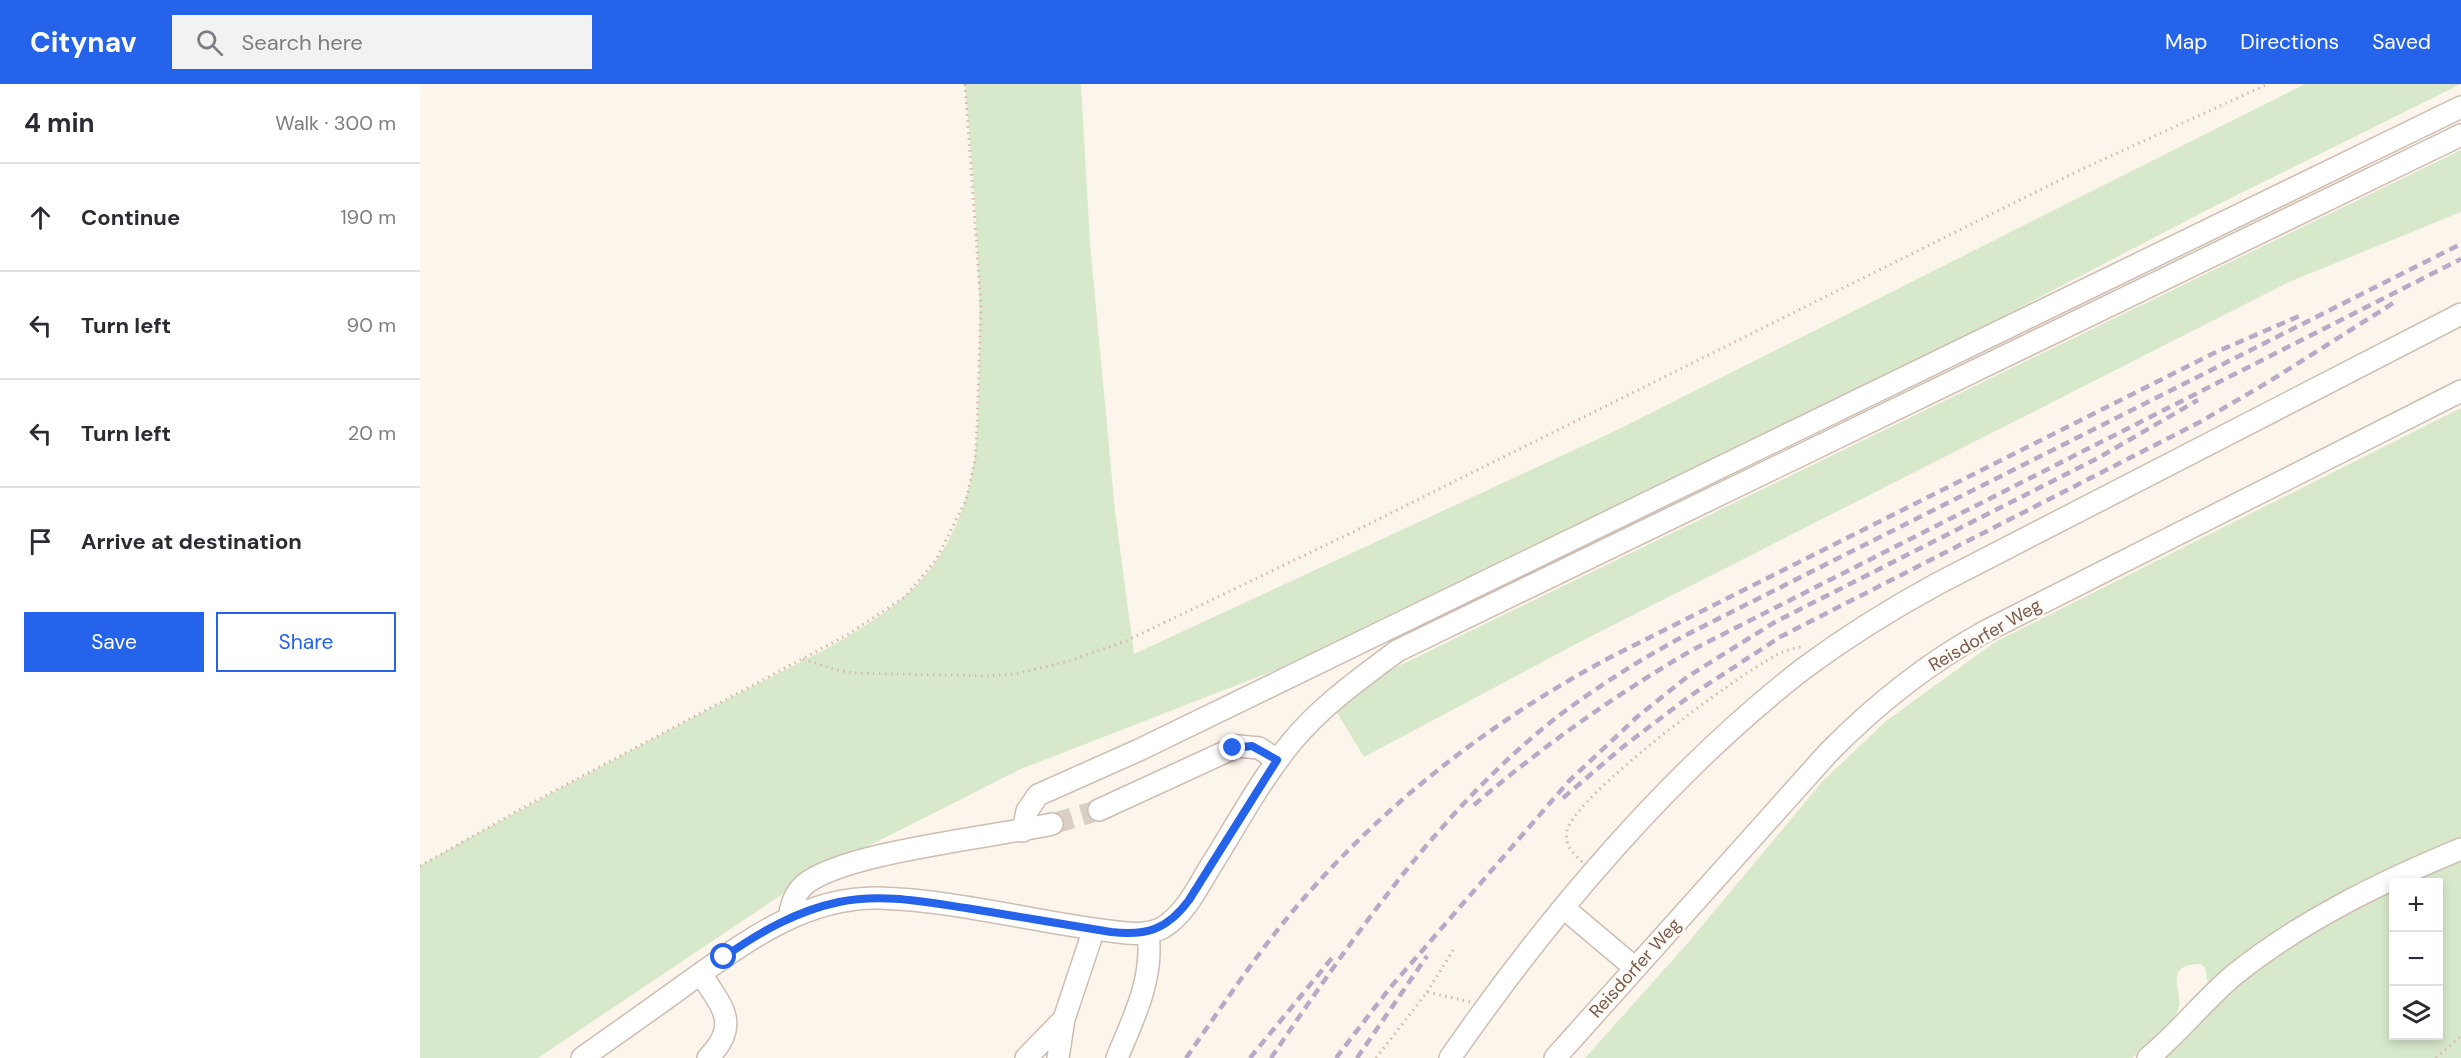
<!DOCTYPE html>
<html lang="en">
<head>
<meta charset="utf-8">
<style>
  :root { --surface:#fff; --page:#f2f2f3; --text:#2b2b33; --muted:#7c7c81; --line:#e1e1e2; --accent:#2563eb }
  body { margin:0; font-family:"DM Sans",sans-serif; background:var(--page); color:var(--text) }
  .controls { position:absolute; right:18px; bottom:18px; display:grid; overflow:hidden; border-radius:0px; box-shadow:0 3px 9px #0003 }
  .controls button { width:54px; height:54px; display:grid; place-items:center; padding:0; border:0; border-bottom:2px solid var(--line); background:var(--surface); color:var(--text); font:30px sans-serif }
  .stop { position:absolute; width:18px; height:18px; margin:-14px; border:4px solid #2563eb; border-radius:50%; background:#fff }
  .stop.end { background:#2563eb; border-color:#fff; box-shadow:0 2px 6px #0008 }
  .list { margin:0; padding:0; list-style:none }
  h2 { display:flex; justify-content:space-between; align-items:center; height:78px; margin:0; padding:0 24px; font-size:26px }
  h2 small { font-size:20px; font-weight:400; color:var(--muted) }
  .list li { display:grid; grid-template-columns:39px 1fr auto; gap:18px; align-items:center; box-sizing:border-box; height:108px; padding:0 24px; border-top:2px solid var(--line) }
  .list b { display:block; font-size:22px; white-space:nowrap }
  .list em { font-size:20px; font-style:normal; color:var(--muted) }
  .actions { display:flex; gap:12px; padding:18px 24px }
  .actions a { flex:1; padding:14px 0; border:2px solid var(--accent); border-radius:0px; text-align:center; font-size:21px; color:var(--accent) }
  .actions .main { background:var(--accent); color:#fff }
  .icon { flex:none; width:33px; height:33px; fill:none; stroke:currentColor; stroke-width:2; stroke-linecap:round; stroke-linejoin:round }
  .map { position:relative; flex:none; width:2041px; height:974px; overflow:hidden }
  header { display:flex; align-items:center; gap:36px; box-sizing:border-box; height:84px; padding:0 30px; background:var(--accent); color:#fff }
  header strong { font-size:28px }
  nav { display:flex; gap:33px; margin-inline-start:auto; font-size:21px }
  .search { width:420px; height:54px; background:var(--page); display:flex; align-items:center; gap:15px; box-sizing:border-box; padding:0 21px; border-radius:0px; color:var(--muted); font-size:22px }
  main { display:flex }
  aside { flex:1; background:var(--surface) }
  .map>svg:first-child { display:block }
</style>
</head>
<body>
<header>
<strong>Citynav</strong>
<div class="search"><svg class="icon" aria-label="search" viewBox="0 0 24 24"><circle cx="10" cy="10" r="6"/><path d="M15 15l6 6"/></svg>Search here</div>
<nav><a>Map</a><a>Directions</a><a>Saved</a></nav>
</header>
<main>
<aside>
<h2>4 min<small>Walk · 300 m</small></h2>
<ul class="list">
<li><svg class="icon" aria-label="ahead" viewBox="0 0 24 24"><path d="M12 20V5M6 11l6-6 6 6"/></svg><div><b>Continue</b></div><em>190 m</em></li>
<li><svg class="icon" aria-label="left" viewBox="0 0 24 24"><path d="M17 20v-9H6M10 6l-5 5 5 5"/></svg><div><b>Turn left</b></div><em>90 m</em></li>
<li><svg class="icon" aria-label="left" viewBox="0 0 24 24"><path d="M17 20v-9H6M10 6l-5 5 5 5"/></svg><div><b>Turn left</b></div><em>20 m</em></li>
<li><svg class="icon" aria-label="arrive" viewBox="0 0 24 24"><path d="M6 21V4h12l-3 4 3 4H6"/></svg><div><b>Arrive at destination</b></div></li>
</ul>
<div class="actions"><a class="main">Save</a><a>Share</a></div>
</aside>
<div class="map">
<svg width="2041" height="974" viewBox="0 0 2041 974">
  <rect width="100%" height="100%" fill="#fbf5ec"/>
  <!-- green -->
  <path fill="#d8e9cb" d="M545,0h116l9,159 25,268 19,143 481,-223 690,-347h156l-254,126 -339,177 -564,272 -283,110 -210,106 -273,183h-118v-192c102,-58 205,-112 308,-167 58,-31 124,-58 175,-101 30,-25 52,-63 63,-100 12,-39 12,-79 13,-119 3,-99 -5,-197 -14,-295z
    M2041,66v62l-172,70 -713,362 -212,113 -28,-46 50,-39z
    M2041,324v432l-221,121 -32,23 -3,-16 -4,-4c-38,0 -19,25 -22,43 -1,5 -6,13 -8,17 -10,13 -27,23 -39,34h-547l101,-113 136,-163 64,-61 109,-79z
    M2041,773v201h-303l116,-105 119,-65 1,148h44v-154h-34z"/>
  <g fill="none" stroke-linecap="round" stroke-linejoin="round">
    <!-- minor-tunnel -->
    <path stroke="#dacfc5" stroke-width="21" stroke-dasharray="21 10" stroke-linecap="butt" d="M632,740l47,-14"/>
    <defs>
      <path id="minor" d="M679,726l139,-64 21,2 18,12
        M603,747l4,-20 11,-16 101,-45 1322,-643
        M1145,825l70,59
        M369,834c2,-12 5,-24 15,-33 39,-33 191,-48 248,-61
        M281,890c21,33 40,50 7,84
        M162,974c35,-25 70,-49 104,-74 58,-41 117,-87 192,-86 83,2 166,27 248,35 12,1 25,1 36,-5 24,-14 36,-42 50,-64 25,-40 48,-83 78,-120 30,-37 68,-64 107,-93l1064,-516
        M606,974l38,-39 30,-90
        M638,974l6,-39
        M697,974c17,-41 37,-80 31,-125
        M1030,974c97,-140 219,-285 353,-389 43,-32 88,-60 134,-85l524,-270
        M1135,974l273,-305c47,-48 101,-91 160,-123l473,-239
        M1728,974c31,-25 55,-57 86,-83 67,-54 147,-93 227,-126"/>
    </defs>
    <!-- minor casing -->
    <use href="#minor" stroke="#cdbdb2" stroke-width="24"/>
    <!-- path -->
    <path stroke="#d4b8a9" stroke-width="3" stroke-dasharray="1.5 4.5" stroke-linecap="butt" d="M383,575l33,11 17,3 135,3 27,-2 54,-13 57,-20 229,-110 725,-361 188,-86
      M1162,778c-9,-9 -18,-17 -15,-31 8,-36 170,-156 208,-175 8,-5 17,-7 26,-9
      M0,782l110,-62 317,-169 58,-38 31,-37 30,-60 9,-40 2,-31 4,-123 -16,-222
      M1007,908l28,-45
      M956,974l51,-66 43,10
      M2016,974l25,-22"/>
    <!-- minor -->
    <use href="#minor" stroke="#fff" stroke-width="21"/>
    <!-- rail -->
    <path stroke="#b8aac6" stroke-width="4.5" stroke-dasharray="9 6" stroke-linecap="butt" d="M1143,714l61,-52 66,-50 90,-59 420,-215 70,-41 128,-81
      M1054,721c69,-59 141,-110 220,-156l767,-390
      M766,974c33,-47 65,-96 102,-141 88,-107 198,-193 321,-259l605,-305 90,-39
      M830,974l82,-100
      M851,974c84,-123 171,-252 290,-344 39,-29 80,-55 123,-78l777,-392
      M916,974l53,-69 180,-208 68,-64 50,-40 88,-55 323,-164 100,-58
      M937,974l70,-102"/>
  </g>
  <g fill="none" stroke-linecap="round" stroke-linejoin="round">
    <!-- route -->
    <path stroke="#2563eb" stroke-width="8" d="M304,873c36,-25 72,-46 115,-55 42,-9 86,0 127,6 48,8 97,16 145,24 35,4 56,-2 78,-32l88,-140 -25,-14 -19,2"/>
  </g>
  <g text-anchor="middle" dominant-baseline="central" stroke-width="5" stroke-linejoin="round" paint-order="stroke">
    <!-- street labels -->
    <g font-size="18" fill="#755c50" stroke="#fef9f3">
      <text transform="translate(1565 551) rotate(-30)">Reisdorfer Weg</text>
      <text transform="translate(1215 884) rotate(-48)">Reisdorfer Weg</text>
    </g>
  </g>
</svg>
<div class="controls">
<button>+</button>
<button>−</button>
<button><svg class="icon" aria-label="layers" viewBox="0 0 24 24"><path d="M12 4l9 5-9 5-9-5zM3 14l9 5 9-5"/></svg></button>
</div>
<div class="stop" style="left:304px;top:873px"></div>
<div class="stop end" style="left:813px;top:664px"></div>
</div>
</main>
</body>
</html>
